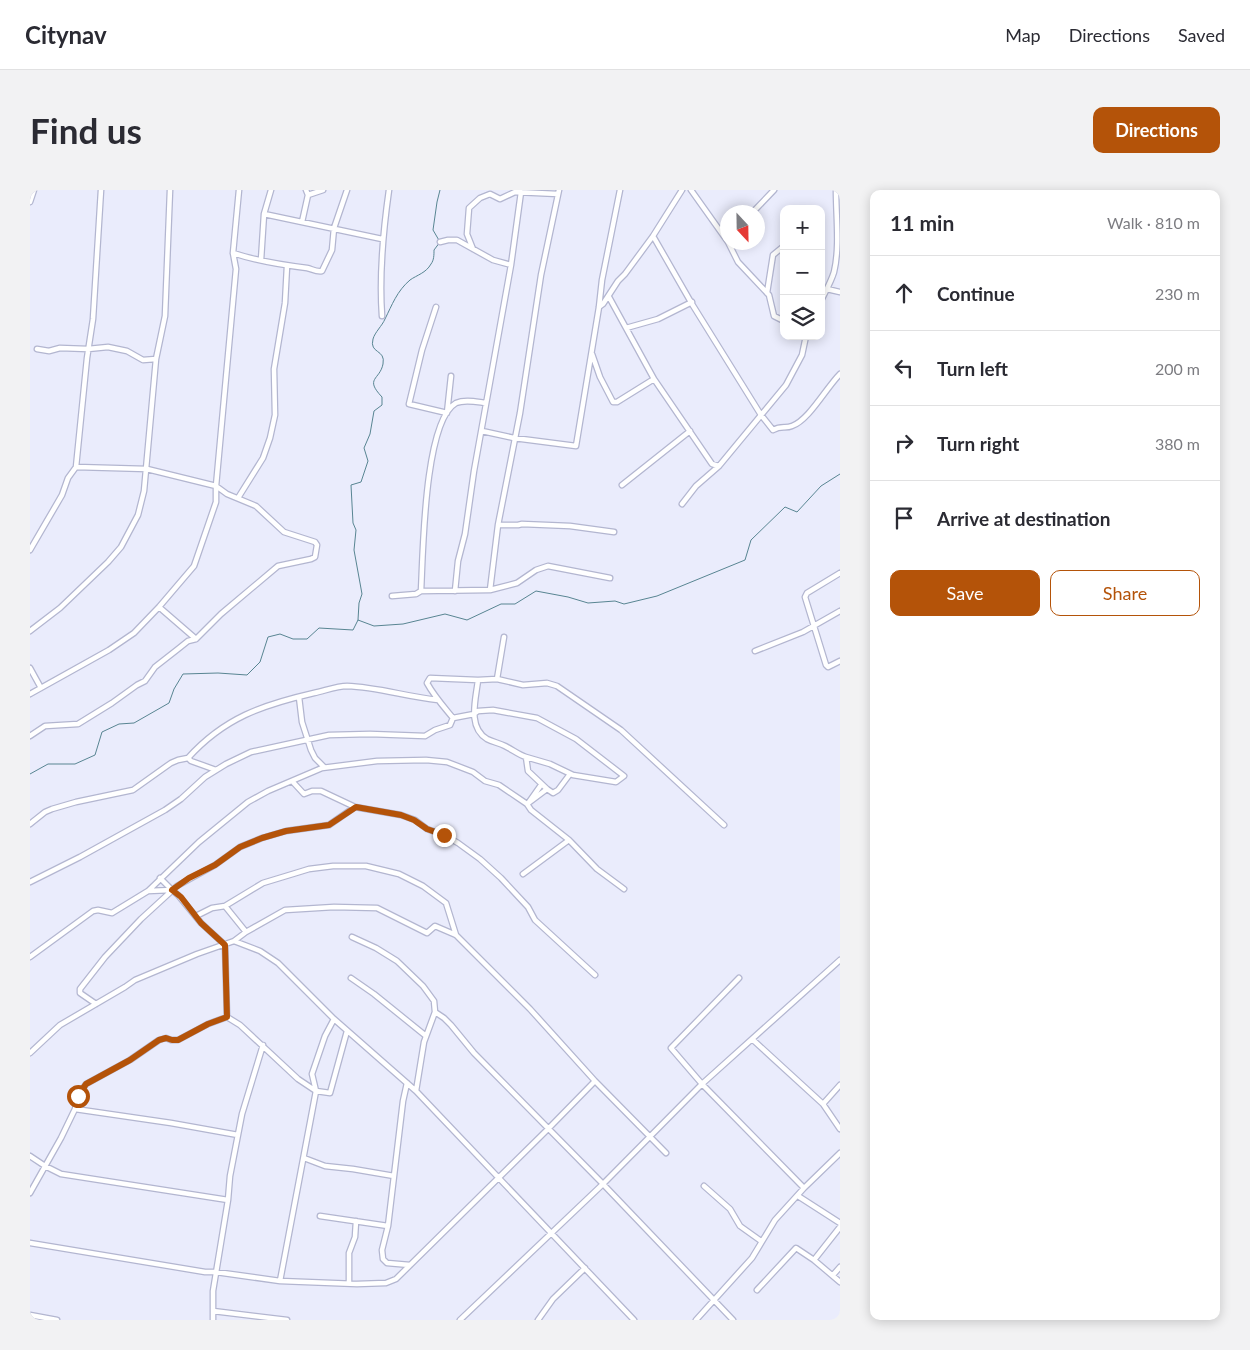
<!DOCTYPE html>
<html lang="en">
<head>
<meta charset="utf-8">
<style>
  :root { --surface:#fff; --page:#f2f2f3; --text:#2b2b33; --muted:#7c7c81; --line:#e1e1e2; --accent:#b45309 }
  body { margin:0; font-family:Lato,sans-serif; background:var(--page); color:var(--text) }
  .controls { position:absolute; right:15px; top:15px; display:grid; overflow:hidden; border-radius:10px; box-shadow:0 2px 12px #0003 }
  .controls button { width:45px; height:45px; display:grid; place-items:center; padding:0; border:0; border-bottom:1px solid var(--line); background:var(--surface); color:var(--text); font:25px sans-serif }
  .compass { position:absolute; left:690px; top:15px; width:45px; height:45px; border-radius:50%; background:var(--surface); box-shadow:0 2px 12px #0003; rotate:158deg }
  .stop { position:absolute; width:15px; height:15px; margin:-11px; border:4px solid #b45309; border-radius:50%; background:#fff }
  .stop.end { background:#b45309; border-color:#fff; box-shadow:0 1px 5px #0008 }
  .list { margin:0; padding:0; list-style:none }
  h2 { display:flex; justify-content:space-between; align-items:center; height:65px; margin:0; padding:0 20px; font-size:21px }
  h2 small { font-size:16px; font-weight:400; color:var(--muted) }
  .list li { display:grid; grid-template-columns:32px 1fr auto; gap:15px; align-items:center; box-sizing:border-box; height:75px; padding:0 20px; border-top:1px solid var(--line) }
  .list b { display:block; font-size:19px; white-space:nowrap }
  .list em { font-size:16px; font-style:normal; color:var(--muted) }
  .actions { display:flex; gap:10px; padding:15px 20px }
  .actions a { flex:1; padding:11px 0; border:1px solid var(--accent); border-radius:10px; text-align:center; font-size:18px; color:var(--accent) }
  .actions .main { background:var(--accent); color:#fff }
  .icon { flex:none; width:28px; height:28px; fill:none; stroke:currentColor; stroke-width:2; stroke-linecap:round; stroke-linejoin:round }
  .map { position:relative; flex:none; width:810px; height:1130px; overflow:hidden; border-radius:10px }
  header { display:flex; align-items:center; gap:30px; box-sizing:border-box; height:70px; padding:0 25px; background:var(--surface); border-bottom:1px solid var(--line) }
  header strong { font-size:24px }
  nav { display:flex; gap:28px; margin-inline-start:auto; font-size:18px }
  .intro { display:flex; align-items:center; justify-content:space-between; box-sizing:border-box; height:120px; padding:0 30px }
  h1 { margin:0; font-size:35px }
  .button { padding:12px 22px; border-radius:10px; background:var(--accent); color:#fff; font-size:18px; font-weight:700 }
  main { display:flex; gap:30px; padding:0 30px }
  aside { flex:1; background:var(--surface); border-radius:10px; box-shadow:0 2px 12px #0003 }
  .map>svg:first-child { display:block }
</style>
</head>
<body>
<header>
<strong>Citynav</strong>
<nav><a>Map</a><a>Directions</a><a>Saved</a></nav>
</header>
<div class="intro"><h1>Find us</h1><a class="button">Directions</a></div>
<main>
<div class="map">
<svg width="810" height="1130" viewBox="0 0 810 1130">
  <rect width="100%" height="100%" fill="#eaecfc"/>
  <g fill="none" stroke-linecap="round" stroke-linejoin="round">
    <!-- stream -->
    <path stroke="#588592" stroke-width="1" d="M328,430l1,-17 3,-9 -8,-44 2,-20 -3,-7 -2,-38 10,-3 7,-21 -4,-13 6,-14 4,-23 8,-6v-8c-18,-19 -2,-17 1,-33 3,-15 -14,-10 -10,-25 2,-7 9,-13 12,-20 7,-14 12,-28 25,-39 7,-5 16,-7 21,-16 3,-4 3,-9 3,-14l6,-8 -7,-12 4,-28 3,-12
      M0,584l18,-10h27l20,-9 7,-23 17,-8 15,-1 35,-20 5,-14 9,-15 35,-1 29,2 13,-13 8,-25 12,-3 13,5h14l12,-11 34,2 5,-10 16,6 29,-2 42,-10 22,6 34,-16h14l21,-13 32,6 20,6 27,-2 9,3 33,-8 88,-36 6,-20 34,-33 12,5 24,-26 19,-12"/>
    <defs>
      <path id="minor" d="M661,0l37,52
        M278,5l15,-5
        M0,12l4,-12
        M723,22l21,-22
        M234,24l118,25
        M272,32l6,-27 -2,-5
        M623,46l39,68 69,111 12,15c9,-5 12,-1 19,-4 17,-6 34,-38 48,-52
        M410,52l8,-2h9l36,20 18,5
        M698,52l10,20 31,33 5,21 10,5
        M443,59l-6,-15 2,-26 11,-10 10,-4 10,5 15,-7 43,2
        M203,63c24,8 49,12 74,15 5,1 9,4 15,3l10,-21 2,-22 13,-38
        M231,70l3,-46 7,-24
        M797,99l13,3
        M737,103l6,-38 11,-9
        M579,107l45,82 58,85 7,2
        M791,111c4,-9 10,-19 13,-29 6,-25 2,-56 2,-82
        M406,117l-14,43 -13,54 38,9 4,-37
        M569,117l4,-3 15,-23 7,-7 28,-38 29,-46
        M352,126c-3,-42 1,-84 7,-126
        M596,138l32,-9 34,-17
        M7,159l12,2 11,-3 28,1 20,-2 19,4 16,9 13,-1
        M562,164l8,23 13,25h4l37,-23
        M452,241l32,7 62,8 23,-139 3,-27 18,-90
        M592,295l68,-54
        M208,308l25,-40 7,-20 5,-23 -1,-46 11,-66 2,-37
        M652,314l14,-18 23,-20 67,-81 16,-30 4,-19
        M468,335h20l4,-1 48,2 44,6
        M0,360l32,-55 6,-17 8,-11 11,-109 6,-39 8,-129
        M810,383l-33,20 -2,4 21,68 2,2 12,-6
        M460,400l8,-65 22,-112 21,-138 18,-85
        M391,401c2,-36 3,-170 35,-188 9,-4 21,-1 30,0
        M425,401l3,-30 7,-27 9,-63 37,-206 10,-73
        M362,406l24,-2 5,-3 69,-1 27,-7 19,-13 12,-4 62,12
        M129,417l37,32
        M0,441l30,-23 48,-46 13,-15 17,-32 6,-24 12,-132 9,-43 5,-126
        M725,461l48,-19 37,-21
        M0,478l11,20
        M467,489l7,-42
        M448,490c-2,19 -11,47 9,59 6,3 12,4 18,7 8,4 14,9 21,11l2,14 19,18
        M0,504l79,-44 25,-17 25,-26 35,-41 22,-64v-16l20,-217 -3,-16 6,-63
        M269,507l3,25 9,28 4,8 9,9
        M423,528c-9,-11 -19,-22 -26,-35l3,-5 48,2 19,-1 26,6 24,-2 10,3 64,44 103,95
        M0,546l15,-10 33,-2 34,-21 25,-18 8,-4 10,-14 23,-18 10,-8 8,-2 25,-25 57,-48 33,-7 4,-2 2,-12 -2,-3 -31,-10 -28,-26 -29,-12 -11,-8 -69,-17 -71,-2
        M158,568c36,-40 74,-53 126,-65 10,-2 23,-7 33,-7 31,1 60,11 91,14
        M262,591l12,13 8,-3h9l34,16 46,8 14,5 12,9 17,6 14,8 22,16 21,19 27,29 7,13 60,55
        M499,612l12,-17
        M497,614l20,-15 6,4 5,-3 12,-16
        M0,634l15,-12 7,-3 24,-7 57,-12 38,-27 7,-3 10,-2 3,3 25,9
        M493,684l46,-34
        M130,688l12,12
        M0,692l50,-25 85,-47 16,-11 24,-22 21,-13 25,-12 78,-17 41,-1 55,2 10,-6 15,-5 3,-7 21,-4 4,-3 15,-1 44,8 39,21 48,37 -8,6 -43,-7 -23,-11 -24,-7
        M118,701l24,-1 6,5 23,28 24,22 2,72
        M195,716l38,-23 33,-10 13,-4 24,-3h33l33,8 24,12 23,17 10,32
        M166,726l16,-8 13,-2 21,26
        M322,747l24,11 21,13 26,25 11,15 1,11 -11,30 -8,49
        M204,751l26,10 18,12 56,56 82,72 218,229
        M0,767l63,-46 5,-1 14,3 36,-22 51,-49 49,-40 20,-11 54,-23 55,-7 49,-1 21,2 26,10 12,9 14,4 28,19 4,6 38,30 28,29 27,20
        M321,788l23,16 52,42
        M709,788l-68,70 31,36 102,104
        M66,814l-16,-11v-4l25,-32 36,-38 36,-33 38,-21 25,-18 22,-9 24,-7 43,-6 26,-18
        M405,822l9,6 7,7 23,28 129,131 130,136
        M722,849l71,65 17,25
        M0,863l30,-28 65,-38 10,-7 62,-26 37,-13 12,-9 39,-22 49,-3 43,1 50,25 8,-7 21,9 74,74 65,72 71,72
        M377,893l-4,18 -15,125 -6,24 1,9 4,4 23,2
        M793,914l17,-19
        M45,919l96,14 67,12
        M0,966l15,10 16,8 167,26
        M274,968l21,8 28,3 41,7
        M674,996l26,23 10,17 21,15
        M0,1003l31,-55 14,-29 3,-13 8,-12 44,-24 29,-20 7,-2 5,2h7l30,-16 19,-7 13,8 58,54 18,12 14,2 17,-62
        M768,1006l42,27
        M290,1026l68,10
        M0,1053l175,29h11l64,9 77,3 29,-1 10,-4 153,-151 46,-47
        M784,1070l26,-33
        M803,1085l7,-8
        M250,1091l36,-190 -4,-17 13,-38 9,-17
        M319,1093v-30l6,-16 1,-16
        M727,1100l39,-42 18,12 26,22
        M183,1121l74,9
        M0,1125l27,5
        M183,1130v-29l15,-91 2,-24 12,-62 21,-69
        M430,1130l143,-136 99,-100 138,-124
        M508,1130l15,-21 32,-31
        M666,1130l56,-62 23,-38 29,-32 36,-35"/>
    </defs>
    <!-- minor casing -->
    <use href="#minor" stroke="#b3b6d0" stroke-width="7"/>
    <!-- minor -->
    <use href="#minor" stroke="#fff" stroke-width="4.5"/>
  </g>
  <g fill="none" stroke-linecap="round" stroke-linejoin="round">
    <!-- route -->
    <path stroke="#b45309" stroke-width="6" d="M48,906l8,-12 44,-24 29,-20 7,-2 6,2h6l30,-16 19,-7 -2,-72 -24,-22 -20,-26 -9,-7 17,-12 26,-13 25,-18 22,-9 24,-7 43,-6 27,-18 45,8 13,5 13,9 17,6"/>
  </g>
</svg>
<div class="controls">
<button>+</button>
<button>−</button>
<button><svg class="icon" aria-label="layers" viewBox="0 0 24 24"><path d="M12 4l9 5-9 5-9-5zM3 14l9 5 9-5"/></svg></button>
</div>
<svg class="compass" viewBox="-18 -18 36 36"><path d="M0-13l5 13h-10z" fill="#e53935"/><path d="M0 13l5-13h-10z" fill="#7c7c81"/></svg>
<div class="stop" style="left:48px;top:906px"></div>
<div class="stop end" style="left:414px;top:645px"></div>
</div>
<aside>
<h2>11 min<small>Walk · 810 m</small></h2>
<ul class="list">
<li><svg class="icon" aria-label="ahead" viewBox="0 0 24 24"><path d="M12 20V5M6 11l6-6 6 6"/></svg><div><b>Continue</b></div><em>230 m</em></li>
<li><svg class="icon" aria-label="left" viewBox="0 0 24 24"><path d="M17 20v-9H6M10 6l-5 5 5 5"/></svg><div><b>Turn left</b></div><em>200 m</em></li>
<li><svg class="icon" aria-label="right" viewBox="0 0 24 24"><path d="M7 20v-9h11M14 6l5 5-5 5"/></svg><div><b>Turn right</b></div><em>380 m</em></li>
<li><svg class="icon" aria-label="arrive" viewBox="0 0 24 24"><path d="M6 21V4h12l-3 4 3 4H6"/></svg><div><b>Arrive at destination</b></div></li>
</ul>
<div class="actions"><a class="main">Save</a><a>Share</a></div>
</aside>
</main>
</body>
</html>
